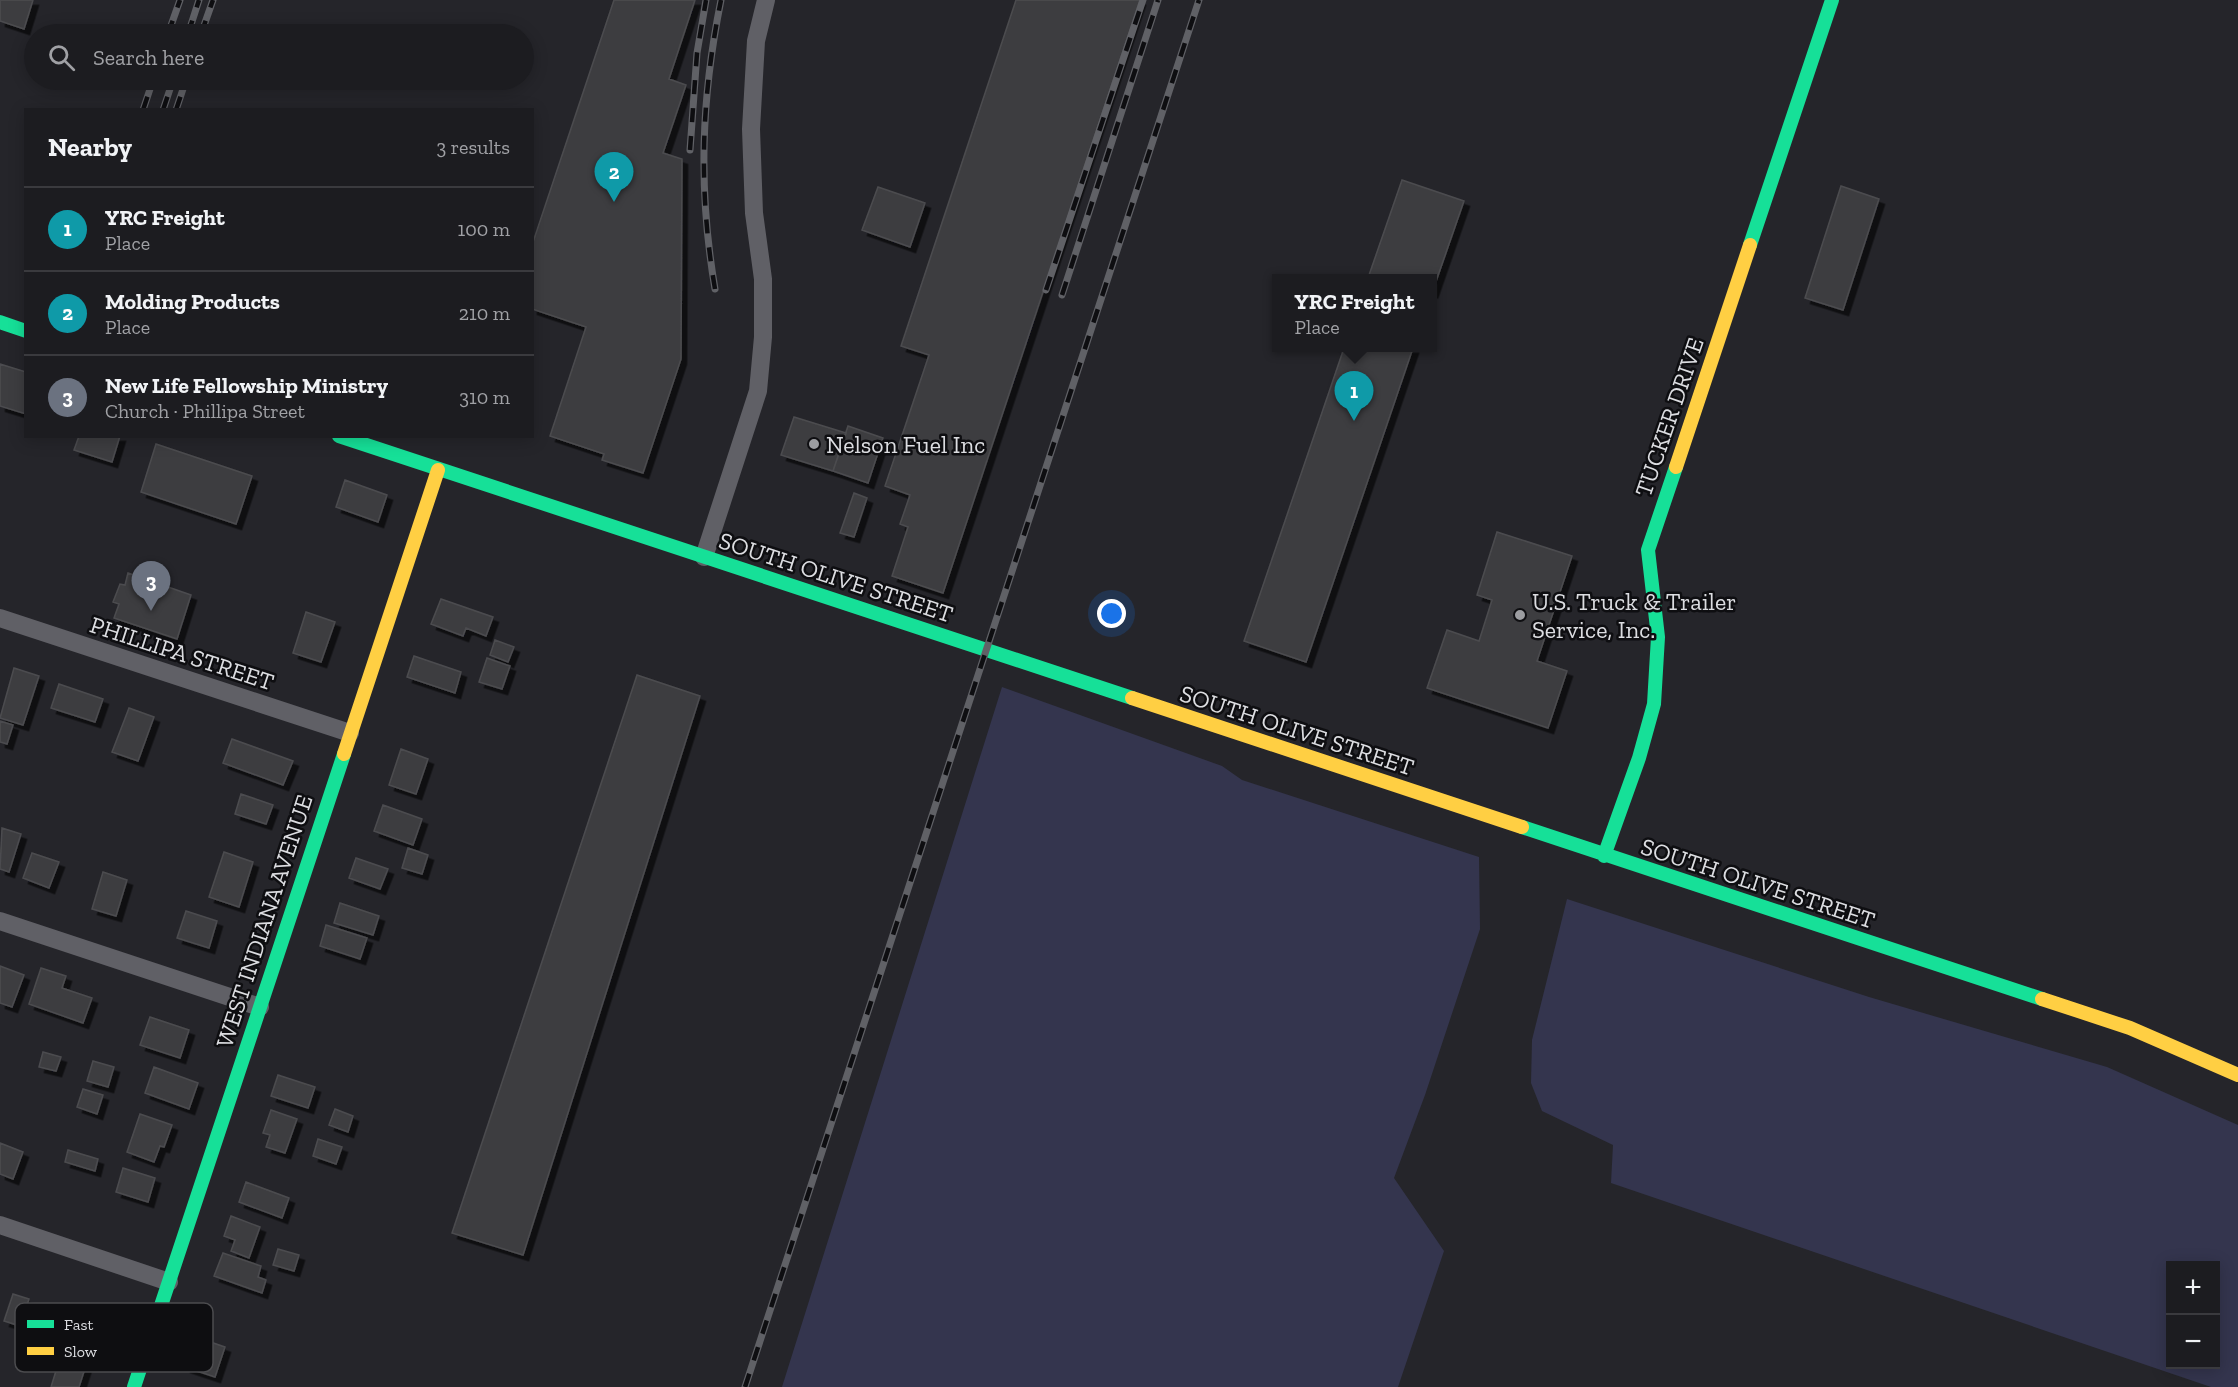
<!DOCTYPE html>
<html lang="en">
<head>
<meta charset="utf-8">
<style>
  :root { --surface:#1c1c20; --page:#29292d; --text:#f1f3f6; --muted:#a0a1a5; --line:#3a3a3e; --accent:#d93025 }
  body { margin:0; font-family:"Zilla Slab",serif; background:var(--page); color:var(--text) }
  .controls { position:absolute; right:18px; bottom:18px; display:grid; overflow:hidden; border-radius:0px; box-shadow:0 3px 15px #0003 }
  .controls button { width:54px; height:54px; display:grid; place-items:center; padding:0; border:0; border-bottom:2px solid var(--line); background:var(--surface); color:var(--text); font:30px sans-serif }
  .you { position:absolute; left:1112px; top:614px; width:21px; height:21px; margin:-15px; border:4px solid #fff; border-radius:50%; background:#1a73e8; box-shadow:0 0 0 9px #1a73e833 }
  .badge { display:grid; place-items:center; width:39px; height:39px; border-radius:50%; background:var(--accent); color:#fff; font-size:20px; font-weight:700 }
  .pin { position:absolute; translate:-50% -50px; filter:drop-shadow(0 2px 3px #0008) }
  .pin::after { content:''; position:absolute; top:32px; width:21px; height:18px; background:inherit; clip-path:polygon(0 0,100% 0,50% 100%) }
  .popup { position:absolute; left:1272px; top:274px; width:165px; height:78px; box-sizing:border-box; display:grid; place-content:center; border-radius:0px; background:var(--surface); filter:drop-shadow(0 2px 4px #0005); font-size:20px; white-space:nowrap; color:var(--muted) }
  .popup b { font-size:22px; color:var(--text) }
  .popup::after { content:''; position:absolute; left:50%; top:100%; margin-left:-12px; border:12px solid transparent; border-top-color:var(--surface) }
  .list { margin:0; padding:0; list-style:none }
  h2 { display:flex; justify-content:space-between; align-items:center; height:78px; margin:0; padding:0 24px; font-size:26px }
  h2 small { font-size:20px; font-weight:400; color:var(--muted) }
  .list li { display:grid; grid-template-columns:39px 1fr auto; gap:18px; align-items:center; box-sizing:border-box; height:84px; padding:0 24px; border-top:2px solid var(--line) }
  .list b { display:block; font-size:22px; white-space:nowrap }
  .list p { margin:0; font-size:20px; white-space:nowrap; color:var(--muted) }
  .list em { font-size:20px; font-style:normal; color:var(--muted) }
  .icon { flex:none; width:33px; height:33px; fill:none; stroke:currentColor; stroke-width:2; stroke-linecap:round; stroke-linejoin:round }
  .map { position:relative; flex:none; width:2238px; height:1387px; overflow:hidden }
  .search { position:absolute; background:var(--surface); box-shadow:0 3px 15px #0003; left:24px; top:24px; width:510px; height:66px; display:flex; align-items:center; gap:15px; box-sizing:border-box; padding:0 21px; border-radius:33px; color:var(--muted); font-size:22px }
  .panel { position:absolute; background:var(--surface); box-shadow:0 3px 15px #0003; left:24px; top:108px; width:510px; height:330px; border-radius:0px }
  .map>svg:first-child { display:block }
</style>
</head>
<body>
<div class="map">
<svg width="2238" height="1387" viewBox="0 0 2238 1387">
  <defs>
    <filter id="shadow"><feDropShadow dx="5.5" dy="5.5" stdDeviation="0" flood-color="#0009"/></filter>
  </defs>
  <rect width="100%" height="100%" fill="#25252a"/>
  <!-- green -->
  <path fill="#34354e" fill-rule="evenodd" d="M1002,687l220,79 20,14 237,77 1,72 -55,166 -31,83 50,73 -46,136h-616z
    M1567,899l302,98 238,70 131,58v262h-27l-600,-204 2,-38 -71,-34 -11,-28 1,-43zM2170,1266h46v98h-46z"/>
  <!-- building -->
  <path fill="#3e3e41" stroke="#4c4c4f" stroke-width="1.5" filter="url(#shadow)" d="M0,0h33l-9,29 -24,-8z
    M614,0h81l-26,79 17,6 -23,68 19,6 -1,200 -38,114 -41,-13 2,-6 -54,-18 36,-109 -54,-18v-64z
    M1016,0h124l-197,593 -51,-17 16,-49 -8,-3 10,-29 -25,-9 44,-131 -28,-9z
    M1402,180l62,21 -32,92v-15h-64z
    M1841,186l38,13 -36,111 -38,-12z
    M878,187l47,16 -15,44 -48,-17z
    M1344,348h69l-107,314 -62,-21z
    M0,364l26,8v42l-26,-8z
    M794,417l52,16 -13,38 -52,-16z
    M848,426l35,12 -15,45 -35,-12z
    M79,436h41l-8,26 -38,-12z
    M156,444l96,32 -16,48 -95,-32z
    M345,480l42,15 -9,27 -42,-15z
    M854,493l13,5 -13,39 -14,-4z
    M1497,532l75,24 -35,105 30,10 -19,57 -121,-40 20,-58 32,11 13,-41 -15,-5z
    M128,573l63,22 -14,44 -63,-21 5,-14 -6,-2 7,-18 5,1z
    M441,599l52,18 -7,19 -20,-8 -3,8 -32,-12z
    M306,612l29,10 -14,40 -28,-9z
    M495,640l19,7 -6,15 -18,-7z
    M414,656l47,16 -6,21 -48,-16z
    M487,658l23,8 -8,23 -23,-7z
    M14,668l25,8 -16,49 -23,-7z
    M637,675l63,21 -177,559 -71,-22z
    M59,684l44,15 -8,23 -44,-14z
    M129,708l25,9 -16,44 -26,-9z
    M0,721l13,4 -6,19 -7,-2z
    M232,739l61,22 -10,24 -60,-22z
    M401,749l27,10 -12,35 -27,-9z
    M241,794l32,11 -7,19 -31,-10z
    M383,805l39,14 -9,26 -39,-14z
    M2,828l19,6 -12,38 -9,-3z
    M408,848l20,7 -6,19 -20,-6z
    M224,852l29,10 -14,45 -30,-10z
    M32,853l27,9 -10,26 -26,-10z
    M356,858l32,11 -8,20 -31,-11z
    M103,872l24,8 -11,36 -24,-7z
    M340,903l39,13 -6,19 -39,-12z
    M186,911l31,10 -8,27 -32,-10z
    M326,925l41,13 -7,21 -40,-13z
    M0,966l24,9 -12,32 -12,-4z
    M41,968l25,8 -4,12 30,10 -9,25 -54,-19z
    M150,1017l39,13 -9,28 -40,-13z
    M43,1052l18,5 -5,14 -17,-4z
    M93,1061l21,6 -6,20 -21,-6z
    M154,1067l44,16 -9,26 -44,-16z
    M278,1075l37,12 -7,21 -37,-12z
    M83,1089l20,6 -6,19 -20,-7z
    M335,1109l18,7 -5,16 -19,-7z
    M271,1110l26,9 -12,34 -19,-6 4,-12 -7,-2z
    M140,1114l32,11 -8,22 -4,-1 -6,16 -27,-10z
    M318,1139l24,8 -6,17 -23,-8z
    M0,1143l23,9 -10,27 -13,-5z
    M68,1150l30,9 -3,12 -30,-9z
    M123,1168l32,10 -7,24 -32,-10z
    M246,1182l43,16 -7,20 -43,-16z
    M231,1216l29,11 -11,31 -18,-7 4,-11 -11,-4z
    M278,1249l21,6 -5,16 -21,-6z
    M223,1253l38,13 -3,11 8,3 -4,13 -48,-17z
    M13,1294l16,5 -9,27 -16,-5z
    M70,1310l48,15 -8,26 -48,-15z
    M196,1337l29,10 -10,30 -30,-10z
    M63,1348l26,8 -10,31h-28z"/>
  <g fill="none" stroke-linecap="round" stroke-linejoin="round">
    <!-- street -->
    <path stroke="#606066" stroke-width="18" d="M704,557l54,-166 5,-54v-58l-9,-66 -3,-84 5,-88 10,-41
      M0,618l350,115
      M0,921l260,86
      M0,1225l169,57"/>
    <!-- fast -->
    <path stroke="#16e098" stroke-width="14" d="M1750,245l82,-245
      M0,322l26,9
      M339,436l793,262
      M1522,827l520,172
      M1604,856l35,-98 15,-54 4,-67 -10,-87 28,-83
      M134,1387l210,-633"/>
    <!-- slow -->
    <path stroke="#ffcf43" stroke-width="14" d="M1676,467l74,-222
      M1132,698l390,129
      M344,754l94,-284
      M2042,999l88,29 108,47"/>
    <defs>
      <path id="rail" d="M168,34l12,-34
        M188,34l11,-34
        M201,34l12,-34
        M143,110l10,-30
        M163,110l10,-30
        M176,110l10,-30
        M690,150l7,-97 9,-53
        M715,289c-17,-100 -14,-190 6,-289
        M1046,290l97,-290
        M1062,295l96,-295
        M745,1387l454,-1387"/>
    </defs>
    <!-- rail casing -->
    <use href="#rail" stroke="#606166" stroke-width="7"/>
    <!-- rail -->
    <use href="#rail" stroke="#0e0e11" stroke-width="4.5" stroke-dasharray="14" stroke-linecap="butt"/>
  </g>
  <!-- markers -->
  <g fill="#9c9da1" stroke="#0e0e11" stroke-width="2">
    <circle cx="814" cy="444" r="6"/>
    <circle cx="1520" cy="615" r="6"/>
  </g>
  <g text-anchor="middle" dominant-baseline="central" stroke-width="5" stroke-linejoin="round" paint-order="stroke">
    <!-- street labels -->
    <g font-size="24" fill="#dcdde1" stroke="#0e0e11">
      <text transform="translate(1669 417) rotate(-71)">TUCKER DRIVE</text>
      <text transform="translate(836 577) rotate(18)">SOUTH OLIVE STREET</text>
      <text transform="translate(182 653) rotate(18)">PHILLIPA STREET</text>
      <text transform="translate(1297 730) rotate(18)">SOUTH OLIVE STREET</text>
      <text transform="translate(1758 883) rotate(18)">SOUTH OLIVE STREET</text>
      <text transform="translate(264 921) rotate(-72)">WEST INDIANA AVENUE</text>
    </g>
    <!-- poi labels -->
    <g font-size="24" fill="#dcdde1" stroke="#0e0e11" text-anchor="start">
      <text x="826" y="444">Nelson Fuel Inc</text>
      <text x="1532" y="601">U.S. Truck &amp; Trailer<tspan x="1532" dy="28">Service, Inc.</tspan></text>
    </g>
  </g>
  <!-- legend -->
  <rect x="15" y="1303" width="198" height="69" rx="9" fill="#0e0e11" stroke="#4c4c4f" stroke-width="1.5"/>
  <rect x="27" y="1320" width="27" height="8" fill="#16e098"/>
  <rect x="27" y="1347" width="27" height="8" fill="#ffcf43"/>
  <g font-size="16" fill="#dcdde1">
    <text x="64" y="1330">Fast</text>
    <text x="64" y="1357">Slow</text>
  </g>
</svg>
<div class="controls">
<button>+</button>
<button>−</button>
</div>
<div class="you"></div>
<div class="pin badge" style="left:1354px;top:421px;background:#0f9aa8">1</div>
<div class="popup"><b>YRC Freight</b>Place</div>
<div class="pin badge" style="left:614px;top:202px;background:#0f9aa8">2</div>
<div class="pin badge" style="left:151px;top:611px;background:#6b7280">3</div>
<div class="search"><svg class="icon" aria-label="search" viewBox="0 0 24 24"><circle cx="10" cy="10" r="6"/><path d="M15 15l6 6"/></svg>Search here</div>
<section class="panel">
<h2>Nearby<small>3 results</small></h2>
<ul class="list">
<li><span class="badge" style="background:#0f9aa8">1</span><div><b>YRC Freight</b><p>Place</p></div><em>100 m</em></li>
<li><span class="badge" style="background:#0f9aa8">2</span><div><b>Molding Products</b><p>Place</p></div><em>210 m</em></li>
<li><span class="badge" style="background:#6b7280">3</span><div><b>New Life Fellowship Ministry</b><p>Church · Phillipa Street</p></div><em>310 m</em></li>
</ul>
</section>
</div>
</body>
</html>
